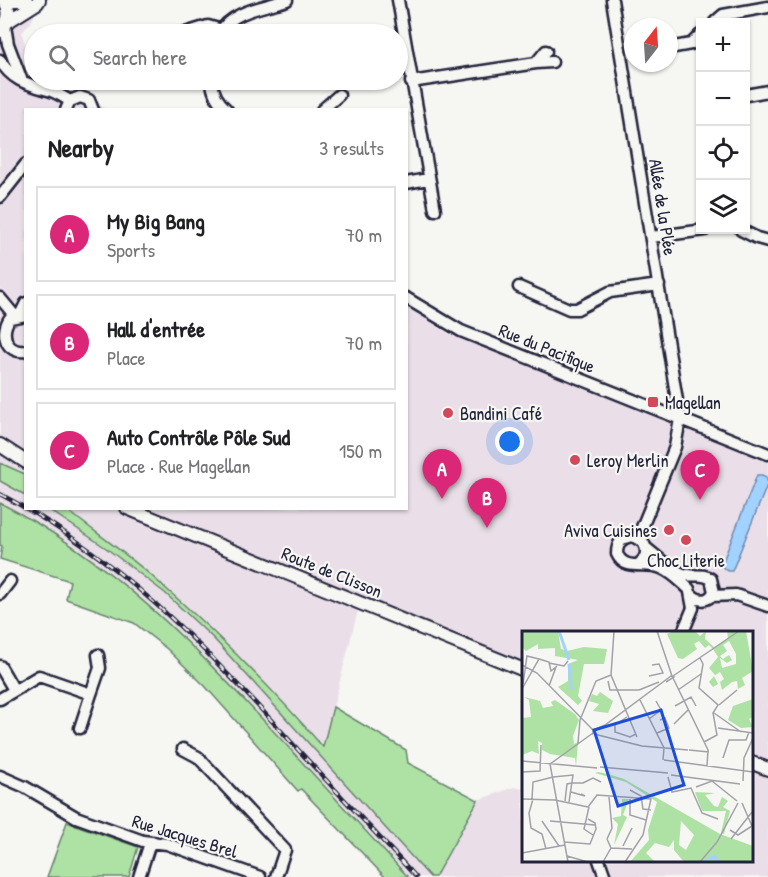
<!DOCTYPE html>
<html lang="en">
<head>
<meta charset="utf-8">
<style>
  :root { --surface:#fff; --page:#f2f2f2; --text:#202124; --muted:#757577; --line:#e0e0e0; --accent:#db2777 }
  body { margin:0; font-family:"Patrick Hand",sans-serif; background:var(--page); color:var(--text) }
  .controls { position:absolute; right:18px; top:18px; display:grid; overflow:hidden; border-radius:0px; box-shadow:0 2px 4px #0004 }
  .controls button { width:54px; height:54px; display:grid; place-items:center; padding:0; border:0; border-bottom:2px solid var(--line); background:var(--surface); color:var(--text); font:30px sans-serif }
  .compass { position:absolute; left:624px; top:18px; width:54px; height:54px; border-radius:50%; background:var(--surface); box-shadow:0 2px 4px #0004; rotate:17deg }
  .you { position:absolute; left:510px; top:442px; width:21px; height:21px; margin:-15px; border:4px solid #fff; border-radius:50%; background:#1a73e8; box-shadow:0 0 0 9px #1a73e833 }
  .badge { display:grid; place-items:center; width:39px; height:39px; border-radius:50%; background:var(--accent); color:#fff; font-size:20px; font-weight:700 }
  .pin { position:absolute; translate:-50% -50px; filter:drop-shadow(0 2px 3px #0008) }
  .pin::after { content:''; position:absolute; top:32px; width:21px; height:18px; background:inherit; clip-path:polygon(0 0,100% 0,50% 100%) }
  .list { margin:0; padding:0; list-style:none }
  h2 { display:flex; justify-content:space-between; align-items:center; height:78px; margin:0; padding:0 24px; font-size:26px }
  h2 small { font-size:20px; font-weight:400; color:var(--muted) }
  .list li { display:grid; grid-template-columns:39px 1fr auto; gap:18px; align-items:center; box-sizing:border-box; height:96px; margin:0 12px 12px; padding:0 12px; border:2px solid var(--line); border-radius:0px }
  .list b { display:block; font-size:22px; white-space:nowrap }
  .list p { margin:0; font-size:20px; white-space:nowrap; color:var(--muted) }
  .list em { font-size:20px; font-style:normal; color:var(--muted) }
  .icon { flex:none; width:33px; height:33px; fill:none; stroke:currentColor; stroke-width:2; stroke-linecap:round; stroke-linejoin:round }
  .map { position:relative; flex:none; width:768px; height:877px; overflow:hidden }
  .search { position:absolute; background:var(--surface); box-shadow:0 2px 4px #0004; left:24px; top:24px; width:384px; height:66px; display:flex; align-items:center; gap:15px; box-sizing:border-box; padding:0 21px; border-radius:33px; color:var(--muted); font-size:22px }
  .panel { position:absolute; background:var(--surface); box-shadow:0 2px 4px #0004; left:24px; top:108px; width:384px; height:402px; border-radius:0px }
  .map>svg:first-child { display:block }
</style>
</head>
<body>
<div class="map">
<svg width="768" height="877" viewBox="0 0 768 877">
  <rect width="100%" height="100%" fill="#f6f6f2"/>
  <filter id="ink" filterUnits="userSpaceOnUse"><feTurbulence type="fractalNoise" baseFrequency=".0167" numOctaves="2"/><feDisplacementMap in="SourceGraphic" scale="12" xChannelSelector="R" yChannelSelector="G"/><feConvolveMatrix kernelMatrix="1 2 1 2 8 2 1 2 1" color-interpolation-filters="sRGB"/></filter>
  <g filter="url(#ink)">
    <!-- built -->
    <path fill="#eadfe8" d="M0,0h38l-5,19 -11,14 8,33 4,3v11h19l14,8 12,1 14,7 11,13 -78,1 -1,364 -25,-11z
      M407,307l42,27 319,127v416h-333l43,-77 36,-13 9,2 1,71h228v-228h-228l-1,42 -165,-64 -35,137 -29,-34 -102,-101 -40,-35 -81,-64 -2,-4 337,-1z
      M0,481l25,14 1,13 22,1 58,39 59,45 49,46 216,238h-22l-209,-225 -45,-43 -45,-37 -48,-34 -61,-35z"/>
    <!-- green -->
    <path fill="#aee2a4" stroke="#688270" stroke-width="1.5" d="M0,463l25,11v21l-25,-14z
      M0,503c110,55 195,143 278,233 43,47 87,94 130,141h-23l-84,-88 -3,2 -93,-105 -38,-37 -33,-26 -68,-24 4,-18 -70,-22 2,-13 -2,-1z
      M48,509h21l2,4c28,22 57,42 83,65 60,52 117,109 169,169l10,-40 73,43 2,13 70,37 -43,77h-5l-216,-238 -49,-46 -59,-45z
      M67,822l71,25 -9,30h-82z"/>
    <!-- water -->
    <path fill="#a2d2ff" stroke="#6f8cb1" stroke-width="1.5" d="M757,475h5l4,2 2,6 -36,88h-4l-7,-5z"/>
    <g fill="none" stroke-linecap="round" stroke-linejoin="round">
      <defs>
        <path id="minor" d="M398,0l37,210
          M612,0l68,419 -5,28 -37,90
          M715,22l8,-7 45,-8
          M5,26l3,18 14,37
          M182,34l26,-8 14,4
          M219,34c11,-23 45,-27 68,-34
          M669,48l22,-4 9,-9
          M0,60c11,20 27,24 48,30 8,2 15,7 22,11
          M536,63l16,-1
          M212,80c0,11 6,22 15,30
          M411,82l125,-19 10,-12
          M746,95l22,-4
          M66,110l4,-9 10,-4 9,3 4,10
          M322,110l17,-15
          M406,183l22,-4
          M0,197l26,-33
          M741,230l16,8 11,3
          M651,237l54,-7
          M519,287l50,22h8l33,-17 49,-7
          M0,298l15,18
          M406,298l55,33 307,123
          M20,315l6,-12
          M26,315l-16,3c-10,14 -5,36 16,33
          M646,548c12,9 23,21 37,26 10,4 19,-2 28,5l3,13c-6,10 -15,10 -23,2
          M639,564c8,-7 9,-13 4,-22l-10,-6c-11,1 -16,7 -16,18 8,18 28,7 44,14 11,4 19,13 28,21
          M0,594l10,-13
          M712,596l24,-1 32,11
          M683,632l10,-24 -3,-16
          M0,666l14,24
          M0,699l39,-23 52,18 9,-26 -2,-13
          M80,728l11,-34
          M183,749l15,8 87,93 -9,27
          M0,776l25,11 51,30 67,24 24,3 93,33
          M599,860l6,17
          M139,877l11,-34"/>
        <path id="major" d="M4,0h22
          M7,22l30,-19 2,-3
          M0,31c10,-9 11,-20 4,-31
          M0,445l26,17
          M127,508l397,162
          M752,763l16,6"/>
      </defs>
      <!-- minor casing -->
      <use href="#minor" stroke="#22223b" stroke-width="15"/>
      <!-- major casing -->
      <use href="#major" stroke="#22223b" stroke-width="16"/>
      <!-- minor -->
      <use href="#minor" stroke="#f6f6f2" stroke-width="10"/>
      <!-- major -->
      <use href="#major" stroke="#f6f6f2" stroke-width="12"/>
      <defs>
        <path id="rail" d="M0,494c118,62 204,152 292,249 41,45 83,89 124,134"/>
      </defs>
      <!-- rail casing -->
      <use href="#rail" stroke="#22223b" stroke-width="4.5"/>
      <!-- rail -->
      <use href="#rail" stroke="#f6f6f2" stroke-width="2" stroke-dasharray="7" stroke-linecap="butt"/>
    </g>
  </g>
  <!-- markers -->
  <g fill="#d1495b" stroke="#f6f6f2" stroke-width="2">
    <rect x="647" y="396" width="12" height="12" rx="3"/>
    <circle cx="448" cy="413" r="6"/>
    <circle cx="575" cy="460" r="6"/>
    <circle cx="669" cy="530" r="6"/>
    <circle cx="686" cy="540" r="6"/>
  </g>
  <g text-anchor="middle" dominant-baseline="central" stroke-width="4.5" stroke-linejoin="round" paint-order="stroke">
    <!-- street labels -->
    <g font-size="18" fill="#22223b" stroke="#f6f6f2">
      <text transform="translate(663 207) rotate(81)">Allée de la Plée</text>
      <text transform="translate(547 348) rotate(22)">Rue du Pacifique</text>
      <text transform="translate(332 572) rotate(22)">Route de Clisson</text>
      <text transform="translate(185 836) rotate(17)">Rue Jacques Brel</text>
    </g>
    <!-- poi labels -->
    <g font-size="18" fill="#22223b" stroke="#f6f6f2" text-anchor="start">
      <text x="665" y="402">Magellan</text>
      <text x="460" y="413">Bandini Café</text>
      <text x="587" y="460">Leroy Merlin</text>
      <text x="657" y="530" text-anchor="end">Aviva Cuisines</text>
      <text x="686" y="560" text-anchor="middle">Choc Literie</text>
    </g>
  </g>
  <!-- overview -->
  <g transform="translate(522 631)">
    <rect width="231" height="231" fill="#f6f6f2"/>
    <path d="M0,0h36l3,18 6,2 17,-4 23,2 -3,15h-20l-6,32 4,5 -4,4 -20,-18 10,-6v-17l10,-4 -23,-4v-8l-17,1v-5l-12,7 -4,-4zM152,0h21l5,5 6,-5 -1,8 10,9 13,-10 -1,-7h19l7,40 -11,7 3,7 -7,4 -1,-8 -5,1 -10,8 -2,-8 4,-3 -4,-7 -6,4 4,8 -5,3 -4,-5 6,-7 -6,-7 9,-11 -5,-8 -4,-4 -4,3 -6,-7 -5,3 3,5 -14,10 -5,-1 -11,-24zM207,10l7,13v10l-14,4 -2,-10 7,5 5,-3 -3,-5 -6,4 -3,-3 7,-5 -4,-6zM78,61l13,9 -5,12 -15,-2 6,-7 -10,-3 3,-7 5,2zM2,66l16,4 3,7 10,-2 -2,-4 4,-2 20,14 4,6 -6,16 1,8 4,-2 -2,24 -1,-8 -25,-4 -8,-4v-7l-4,-2 1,13 -7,-3 -10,4v-37l9,-1 -2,-17zM231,68v18l-4,2 4,8 -12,1 -13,-8 5,-14zM73,142l3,-1 10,2 16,5 96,55 33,12v16h-69l-10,-12v-10l-5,7 -14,-4 -9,10 9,9h-25l19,-22 -1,-10 9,-28 -31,-20zM159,190l13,14 -8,15 -7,-5zM173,161l20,1 -10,2 9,11 4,1 4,-10 6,4 -5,6 7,4 -6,23 -3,-1 5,-22h-24zM100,168h7l-6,16 4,2 -13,28 4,-21 -6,-6 9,-2z" fill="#aee2a4" fill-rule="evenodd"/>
    <path fill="none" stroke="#a2d2ff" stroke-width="3" d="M37,0l10,29M47,33l2,25M182,231l10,-6 5,6"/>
    <path fill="none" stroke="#a1a1a9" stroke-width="1.5" d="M92,0l-3,44 26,62M135,0l15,45M178,27l3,6 -4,24 19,17 -5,8 4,22 -13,7M27,32l15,3 4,-5M0,34l15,8 56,57M127,45l14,-3 -4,-9 -7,1M151,45l66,-45M151,47l35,72 -1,16M86,50l2,9h29l20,-8M1,53l4,-28 12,3M0,58l17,-30 10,3 2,9 5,-4 -7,19M156,59l23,-16M118,69l24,48 -1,12M197,74l18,-15M153,75l16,-9 5,9M192,82l27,19M105,86l-12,8v7l15,5 6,-3M127,88l12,-9 -5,-9M152,93l14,-14M196,97l35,5M73,99l-2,3v-3l12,-5 66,-49 3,1 -8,5M135,102l12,-5 -4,-10 -5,2M72,103l48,12 46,4M56,112l2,-23 16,-39 15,-6M167,119l20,2M201,127l6,-18h17l3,-8M142,129l89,12M0,130l75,7M28,133l18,98M28,133l43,-31M78,136l68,6M0,141l18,-1 1,-26M149,144l69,9M31,146l20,-2 -4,27M146,146l4,15 19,-4 11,25 16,6M221,150l1,-23 9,-20M50,152h11l10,-5 8,4M174,156l16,-6 25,20M108,159l11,6 2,13 8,1M49,161l14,4 -4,-2M0,168l33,1 33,7M10,168l1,-17 20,-5M11,168l-4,14 2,15 11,6 4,15M108,168v16l16,5M43,170l2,-17 5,-1M220,172l10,23M66,176l9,-12 54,4 -8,36 -18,27M67,176l-5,22 9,6M20,190l17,25M28,190l45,4M208,199l8,5 14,-9M85,208l5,-11 -3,-31M209,208l21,-27M42,211l26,2 6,-15 -1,-6 -7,-4M101,215l9,-18M89,217l21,1M0,222l43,-8M45,225l21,6M81,231l8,-14 -4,-9M178,231l17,-20 21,-39"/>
    <path fill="#1d4ed8" fill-opacity="0.15" stroke="#1d4ed8" stroke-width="3" d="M139,79l23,75 -66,21 -24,-76z"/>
    <rect width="231" height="231" fill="none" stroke="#22223b" stroke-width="3"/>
  </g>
</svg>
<div class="controls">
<button>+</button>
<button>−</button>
<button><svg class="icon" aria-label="locate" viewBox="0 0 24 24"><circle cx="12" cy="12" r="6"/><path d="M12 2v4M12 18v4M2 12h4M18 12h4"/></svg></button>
<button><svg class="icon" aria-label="layers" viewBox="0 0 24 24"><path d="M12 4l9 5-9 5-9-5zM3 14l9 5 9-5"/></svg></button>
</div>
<svg class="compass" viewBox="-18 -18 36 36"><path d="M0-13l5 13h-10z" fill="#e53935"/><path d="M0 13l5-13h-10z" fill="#757577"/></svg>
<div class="you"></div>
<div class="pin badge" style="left:442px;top:499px">A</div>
<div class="pin badge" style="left:487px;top:528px">B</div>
<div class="pin badge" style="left:700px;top:500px">C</div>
<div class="search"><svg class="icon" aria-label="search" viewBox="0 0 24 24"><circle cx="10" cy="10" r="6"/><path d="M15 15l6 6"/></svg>Search here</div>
<section class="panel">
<h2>Nearby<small>3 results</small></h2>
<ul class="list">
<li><span class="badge">A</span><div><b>My Big Bang</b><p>Sports</p></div><em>70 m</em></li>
<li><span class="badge">B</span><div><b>Hall d'entrée</b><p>Place</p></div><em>70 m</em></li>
<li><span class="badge">C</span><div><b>Auto Contrôle Pôle Sud</b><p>Place · Rue Magellan</p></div><em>150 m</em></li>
</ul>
</section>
</div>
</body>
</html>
